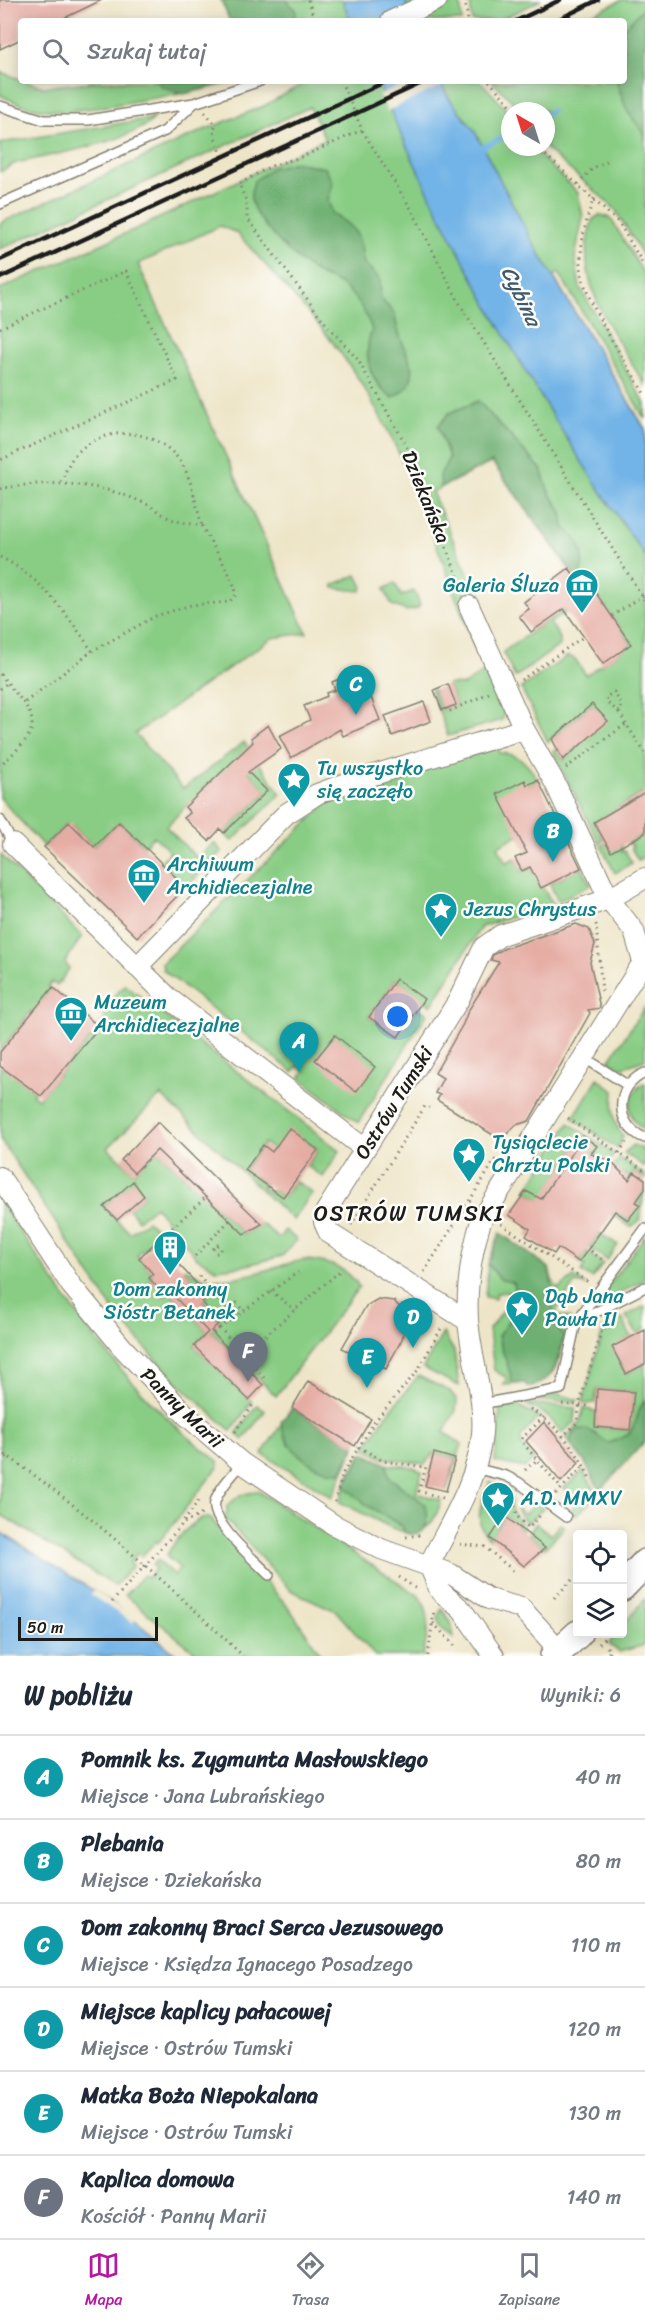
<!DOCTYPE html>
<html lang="pl">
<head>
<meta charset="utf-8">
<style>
  :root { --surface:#fff; --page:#f2f2f3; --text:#1f2937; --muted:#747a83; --line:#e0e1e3; --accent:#b5179e }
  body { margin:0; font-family:Sriracha,sans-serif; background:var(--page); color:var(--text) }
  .controls { position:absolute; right:18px; bottom:18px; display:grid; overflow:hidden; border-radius:6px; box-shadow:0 3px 15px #0003 }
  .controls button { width:54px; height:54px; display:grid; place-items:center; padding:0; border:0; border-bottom:2px solid var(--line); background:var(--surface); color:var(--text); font:30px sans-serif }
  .compass { position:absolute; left:501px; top:102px; width:54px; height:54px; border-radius:50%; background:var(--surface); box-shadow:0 3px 15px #0003; rotate:321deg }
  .scale { position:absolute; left:18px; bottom:15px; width:140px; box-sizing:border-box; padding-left:6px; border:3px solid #1c1c1c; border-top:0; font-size:16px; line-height:21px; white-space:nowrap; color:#1c1c1c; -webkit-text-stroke:4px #fdfcf7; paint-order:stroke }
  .you { position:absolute; left:398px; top:1017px; width:21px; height:21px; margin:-15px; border:4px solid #fff; border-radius:50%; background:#1a73e8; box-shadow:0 0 0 9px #1a73e833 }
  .badge { display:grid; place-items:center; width:39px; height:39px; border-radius:50%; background:var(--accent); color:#fff; font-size:20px; font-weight:700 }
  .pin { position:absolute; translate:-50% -50px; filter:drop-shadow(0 2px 3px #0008) }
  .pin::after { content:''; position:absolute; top:32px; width:21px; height:18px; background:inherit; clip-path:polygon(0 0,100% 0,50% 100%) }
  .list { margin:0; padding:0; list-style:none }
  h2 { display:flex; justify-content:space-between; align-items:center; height:78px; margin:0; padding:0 24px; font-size:26px }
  h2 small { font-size:20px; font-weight:400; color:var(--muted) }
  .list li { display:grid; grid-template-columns:39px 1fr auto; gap:18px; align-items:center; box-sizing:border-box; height:84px; padding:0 24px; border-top:2px solid var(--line) }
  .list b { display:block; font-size:22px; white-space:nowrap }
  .list p { margin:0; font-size:20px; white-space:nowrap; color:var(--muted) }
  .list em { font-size:20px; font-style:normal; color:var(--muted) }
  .icon { flex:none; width:33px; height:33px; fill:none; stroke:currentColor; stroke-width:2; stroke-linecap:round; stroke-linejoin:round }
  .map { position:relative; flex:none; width:645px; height:1656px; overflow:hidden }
  .search { position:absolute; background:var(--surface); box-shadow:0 3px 15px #0003; left:18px; right:18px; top:18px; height:66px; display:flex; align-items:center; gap:15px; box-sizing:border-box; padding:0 21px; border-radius:6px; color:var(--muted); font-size:22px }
  .sheet { height:582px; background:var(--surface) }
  nav { display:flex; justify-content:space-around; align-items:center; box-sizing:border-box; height:84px; border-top:2px solid var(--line); background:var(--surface); font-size:16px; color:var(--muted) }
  nav a { display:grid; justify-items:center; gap:3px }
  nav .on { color:var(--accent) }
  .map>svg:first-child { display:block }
</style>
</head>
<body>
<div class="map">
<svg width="645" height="1656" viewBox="0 0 645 1656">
  <rect width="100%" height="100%" fill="#fdfcf7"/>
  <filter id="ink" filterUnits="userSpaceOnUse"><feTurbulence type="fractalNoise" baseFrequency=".0167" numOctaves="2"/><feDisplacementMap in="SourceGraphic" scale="12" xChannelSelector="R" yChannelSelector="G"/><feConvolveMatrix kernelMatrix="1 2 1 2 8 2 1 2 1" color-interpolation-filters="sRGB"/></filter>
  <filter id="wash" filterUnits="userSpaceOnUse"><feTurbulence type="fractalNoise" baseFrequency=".008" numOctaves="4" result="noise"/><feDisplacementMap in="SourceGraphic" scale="24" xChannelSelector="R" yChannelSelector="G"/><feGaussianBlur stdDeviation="1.35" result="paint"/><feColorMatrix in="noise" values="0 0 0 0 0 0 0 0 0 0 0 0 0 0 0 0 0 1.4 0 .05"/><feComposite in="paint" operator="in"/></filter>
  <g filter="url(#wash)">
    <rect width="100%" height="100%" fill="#eee5c8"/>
    <!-- green -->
    <path fill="#89cd85" stroke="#527450" stroke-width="1.5" d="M221,0h136l2,21h-129z
      M405,0h55l2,21h-49z
      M470,0h71l-43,21h-26z
      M622,0h23v259l-30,-50 -71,-62h2v-36h-24l-30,-30h132v-60h-46z
      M0,72l43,15 57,-6h135c-28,9 -57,13 -86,18 -54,8 -97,24 -149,-4z
      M298,81h79l268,451v260l-51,30 10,18 -5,3 -46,-91 4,-3 6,11 44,-39 -15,-17 -44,38 -27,-54 47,-32 7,3 11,16 45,-31 -42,-60 -6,4 -91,-126 -60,30 48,109 -16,7 14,38 -3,2c-37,-95 -67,-198 -126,-283 -32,-47 -74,-88 -112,-132l-17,-7 -82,38 169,369 -35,5 -137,96 48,55 61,-47 37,52 -49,47 -8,-8 43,-41 -25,-27 -57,42 -19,20 31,31 17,-15 8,8 -36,36 -26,-25 10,-10 -16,-16 -10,10 -25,-24 -25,25 -25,-25 -25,25 -44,-49v-509l149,-66 176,-84 -15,-32 -310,142v-26l204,-93 60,-24 35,-20z
      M440,81h40l30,32v34h21l47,46 5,24 -8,40 5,30 65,117v15l-86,-146 -6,3 92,153v44z
      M154,118c-17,23 -108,38 -138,45l-16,9v-28l6,-2z
      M600,215l8,2 5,5 32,54v109c-29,-49 -76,-106 -52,-166z
      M357,575l6,12 -2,4 -27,-3 -1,-3z
      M395,583l6,13 13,-5 6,14 -3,4 -11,2 -14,-6 -8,-16z
      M564,609l2,3 -16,11 10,15v7l-45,32 -12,-25z
      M485,671l19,44 -2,5 -54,16 -17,-46h3l8,20 14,-5 -8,-21 16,1z
      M498,747l1,6c19,-1 30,12 39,27l-11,5 -9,50 -20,11 8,17 9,-5 7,13 8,-4 23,37 -72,23 -50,79 -35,-27 -27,38 28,20 22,-29 8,6 -69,109 -58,-45 5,-7 -7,-5 -5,6 -130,-102 -1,-7 168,-163 -1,-4z
      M645,833v23l-7,4 -7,-12 2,-2 -5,-3z
      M606,843l16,2v7l3,-1 7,12 -17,10 -14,-27z
      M1,855l81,81 -17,26 4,7 -12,17 -5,-4 -4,5 3,3 -18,22 -2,-1 -31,41z
      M582,867l9,18 -33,16 -8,-17z
      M125,985l215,166 -17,26 -16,-11 11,-16 -29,-21 -15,21 -10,-7 -19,26 19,15 -2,3 8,6 3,-3 10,7 13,-16 16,12 -19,27 -132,-125 -53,53 26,25 23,-23 87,84 18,-10 17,14 6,-8 12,10 -15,16 -39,10 -27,3 -19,-11 -42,-52 -17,14 -9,-11 15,-13 -11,-14 -29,25 26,26 17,-12 16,12 -26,22 16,19 -4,4 16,18 5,-4 38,40 -14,14 58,56 -21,29 -53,-48 -45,-49 -21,-26 -112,-169v-73l35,25 -3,3 6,5 52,-61 2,1 11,-12 -3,-2 5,-6 -2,-12z
      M644,1008l1,52 -24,8 -12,-7z
      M598,1078l16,13c-1,18 -3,30 9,45l-5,13 -45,-31z
      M645,1083v47c-20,-11 -20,-37 0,-47z
      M569,1123l45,31 -4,7 -6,-1 -26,-17 -36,57 -16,-9z
      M633,1145l12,5v17l-21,-14z
      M620,1158l25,17v4l-11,-7 -4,6 -12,-8 -3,-6z
      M645,1184l-5,36 -9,7 -31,-21 -12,-13 42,28 1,-2 -4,-4 7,-10 6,1 -4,-4z
      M0,1200c63,97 124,191 218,261l1,5 -61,77 -2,-2 -14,15 -4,-3 -8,9 3,4 -18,20 -115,-72z
      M571,1218l16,7 31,20 -11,15 -17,-12 8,-12z
      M500,1233l49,35 3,12 6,9 16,-12 12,8 -11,-2 -17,24 -2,8 14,3c-9,27 -8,64 -42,69l-3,-4 -22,2 4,-7 -13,-8 -5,-41 22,-28 -3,-9 -11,1 -2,6 -10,-2 3,-33z
      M645,1236v43l-52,29 -1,-1z
      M587,1251l16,13 -11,14 -11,-6 4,-6 -6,-4z
      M304,1260c22,1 44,7 55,27l-83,109 -65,-65 9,-10 -18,-19 6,-6 -24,-26 2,-2c28,27 86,-3 118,-8z
      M645,1306v24l-8,4 -11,-18z
      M622,1318l9,19 -18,11 13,26 19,-10v77l-45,50 -16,-30 -18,-24 13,-13 5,-16 12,4 -1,15 35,3 4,-38 -37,-3 -2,14 -11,1 -1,-3 20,-71z
      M443,1333l11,18 5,35 -36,-18z
      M418,1376l32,15 7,9 -1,10 -12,22 18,12 -16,47 9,-32 -21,-6 -9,11 -42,-6 -18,-10 18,-28z
      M558,1394l20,6 -4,3 -40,-3 -20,2z
      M534,1404l41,4v14l-13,11 -14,-17 -21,-11z
      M257,1405l8,6 -22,29 -7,-6z
      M519,1406l20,11 -18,20v8l13,14 -9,9 -30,-6 5,-54z
      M292,1408l63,38 -23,51 -70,-43z
      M363,1453l18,11 33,3 8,5 -6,21 25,7c-4,17 -11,31 -30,34l-19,-6 -52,-26 8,-26z
      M583,1471l15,23 -21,21 -6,-4 8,-11 -15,-12z
      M490,1482l20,7 1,20 12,19 -1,2 -17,-14 -15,23c-19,-16 -8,-38 0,-57z
      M258,1491l160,104c16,19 9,39 5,61h-48l-39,-45 -46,-21 -67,-74 4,-2v-8l13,-11z
      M536,1502l7,6 -16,16 -11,-16 9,6z
      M204,1517l7,2 78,89 33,48h-122l-75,-61 19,-20 4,3 8,-10 -4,-3 5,-5 17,15 6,-7 -14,-12c9,-15 20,-30 38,-39z
      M536,1523l15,12 9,-11 5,3 -20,21 -17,-14z
      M645,1599v44l-3,3 -23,6 -10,-8 7,-10h6l1,-9z
      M442,1608l9,14 3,16 -14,-11 -2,-10z"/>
    <!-- forest -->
    <path fill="#6eb072" stroke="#456647" stroke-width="1.5" d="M221,0h65l10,10 -1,11h-65z
      M645,6v135l-3,-10 -15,-20 -11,-30h8v-53z
      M158,81h77l-51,13 -23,-8z
      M296,162l29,6 8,15 -5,17 5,14c22,12 29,23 30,48l17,17 1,20 14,15c1,35 39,62 -2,84 -24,-16 -31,-42 -21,-68 -6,-18 -15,-33 -31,-45 -6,-4 -14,-6 -21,-10 -21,-12 -65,-52 -69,-76 -1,-6 2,-13 3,-18l18,-13z
      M478,401l63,68 7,21 14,22 2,15c20,15 22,31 15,54l-87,-119 -51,25 -1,-12 9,-17 -11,-32 11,-13z
      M500,1233l49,35c4,18 5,33 3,52l12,17c-6,23 -8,46 -36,50l-3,-4 -13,1c-1,-15 -10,-31 -14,-48 13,-18 21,-31 16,-53l-14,-4 -12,-15z
      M645,1399v42l-45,50 -16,-30 -14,-17c5,-29 27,-9 38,-1 33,-9 23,-21 37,-44z
      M292,1408l63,38 -14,26c-27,1 -57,-23 -60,-50z
      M363,1453l24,11 2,13 37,28c4,17 1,33 -21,28l-3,-7 -33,-19 -25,-21z"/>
    <!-- water -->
    <path fill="#72b4e7" stroke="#476882" stroke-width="1.5" d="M342,0h63l8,21h-62z
      M377,81h63l9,17 25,32 59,113 112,186v127c-104,-148 -196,-309 -268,-475z
      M0,1532l112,70 66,54h-178z"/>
    <!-- pier -->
    <path fill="#eee5c8" d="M410,81h33l2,3 -58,27 -7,-16z
      M94,1590l42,29 -3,4 -42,-28z"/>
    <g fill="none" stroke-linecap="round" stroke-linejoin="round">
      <!-- stream -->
      <path stroke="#72b4e7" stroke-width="5" d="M546,115l5,-4
        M479,149l31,-15"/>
    </g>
    <g id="blocks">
      <!-- building -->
      <path fill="#e5aca3" d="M0,0h102l-44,21h-37v18l-21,10z
        M569,568l14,20 6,-5 42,61 -28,20 -39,-55 -33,23 -12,-16 10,-7 -5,-7z
        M349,675l10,24 11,-4 10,25 -37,16 -3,-7 -49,29 -12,-22 31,-16 -6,-14 23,-10 -1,-3 9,-3 -3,-8z
        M448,684l8,21 -14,5 -8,-20z
        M424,702l7,19 -39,15 -7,-20z
        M592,704l16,17 -45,39 -11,-21z
        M268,725l13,24 -33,23 19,19 -43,42 -4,-4 -11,12 -25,-23 6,-5 -5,-6 68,-65 -2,-4z
        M525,780l2,5 11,-5 43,88 -40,20 -11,-21 -8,4 -7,-13 12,-5 -30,-59z
        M645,792v41l-34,19 -17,-30z
        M69,822l25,25 25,-25 67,65 -49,50 -93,-90z
        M576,924l13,5 6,15 -5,18 10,46 -12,2 2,3 -61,108 -13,4 -15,15 -64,-40 3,-5 -5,-2 8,-15 -8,-5 28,-49 5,-13 31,-49 -8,-2 2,-5 10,-6z
        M396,979l28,20 -26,38 -29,-20z
        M53,987l46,40 -58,69 -41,-30v-14z
        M335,1035l40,32 -19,25 -41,-32z
        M158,1122l76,75 28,27 -18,10 -87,-84 -23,23 -13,-13z
        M289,1128l29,22 -35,47 -38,-27 18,-25 9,7z
        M583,1136l14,10 -6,8 19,7 19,19 5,-8 11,7v10l-9,13 4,3 -12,15 -13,-9 -36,51 -21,-14 -4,6 -28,-18 4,-7 -21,-14 17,-24 15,8z
        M133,1181l11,15 -27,24 -13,-13z
        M157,1241l51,55 -6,6 18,20 -9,9 52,54 -14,15 -55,-54 14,-14 -38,-40 -5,4 -16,-18 4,-4 -14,-16z
        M378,1299l16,2 11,12 1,12 -4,14 -16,30 -44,-21 24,-42z
        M645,1330v34l-19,10 -14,-27z
        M308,1381l63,38 -16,27 -63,-38z
        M597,1389l37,3 -4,38 -35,-3z
        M544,1422l35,41 -18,19 -35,-41z
        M434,1453l21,6 -9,32 -21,-5z
        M505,1516l40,32 -21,18 -34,-28z"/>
    </g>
  </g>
  <g filter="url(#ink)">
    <use href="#blocks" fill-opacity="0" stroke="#858072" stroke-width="1.5"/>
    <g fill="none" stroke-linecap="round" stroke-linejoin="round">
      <defs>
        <path id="lane" d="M0,106l44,14h44l106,-17 66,-22
          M0,204l165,-73 29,-28
          M0,820l13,24
          M585,1058l42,27
          M645,1073c-31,13 -31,53 0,65
          M579,1321l66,-34
          M481,1404l80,-15 15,-67 69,-93
          M242,1463c-8,11 -24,26 -27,39 -5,21 40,58 54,73
          M474,1468l32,8 12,6 48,35"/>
        <path id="street" d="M391,21l46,-21
          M469,606l55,123 31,54 54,116 25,32 9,31
          M13,844l158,156 194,149
          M137,967l149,-153 31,-20 24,-9 183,-56
          M0,1177l71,108 51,62 65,69 55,47 92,62 47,24 70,25 38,25 32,9 39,43
          M468,1321l-139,-88 -5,-11 2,-11 132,-210 26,-54 17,-12 108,-36 36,-21
          M429,1565c20,-40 49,-85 53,-131 3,-38 -11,-76 -14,-114 -2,-35 3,-66 13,-99l164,-262
          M429,1565l11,26 22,19 32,46"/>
        <path id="secondary" d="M622,1587l23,-24
          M554,1656l24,-22"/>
      </defs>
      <!-- lane casing -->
      <use href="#lane" stroke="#858072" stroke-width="12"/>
      <!-- street casing -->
      <use href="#street" stroke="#858072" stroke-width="22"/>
      <!-- secondary casing -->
      <use href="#secondary" stroke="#858072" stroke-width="30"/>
      <!-- path -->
      <path stroke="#858072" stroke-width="3" stroke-dasharray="1.5 4.5" stroke-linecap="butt" d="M308,0l7,21
        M465,0l3,21
        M341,81l21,49 51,82 48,94 184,295
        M489,81l27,30
        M205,112l10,12 -1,11 7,18
        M362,130l-58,26 -33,10 -32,18 8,19v15l75,101 36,41 48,85 57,145
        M537,147l82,76 26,44
        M578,184l15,-16 18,-9
        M594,198c-9,23 -16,53 -12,77 6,32 46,90 63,120
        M0,328l126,-57 51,109 -177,80
        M61,482c4,-9 8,-21 15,-28 29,-31 83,-26 106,10 11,18 14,42 20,62
        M0,489c48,-10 101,-7 146,15 10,4 18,13 28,16 9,3 19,4 28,6 9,19 34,53 34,69l-7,7 -38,3 -35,11 -64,35 -68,52
        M0,557c41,20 67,57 92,94
        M0,674c36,44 49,50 0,91
        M521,680l62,-43
        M0,689l7,-6
        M447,708l1,4 41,-19
        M619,712l-12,-9 -1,-6 8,-5 8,13 -3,7 7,12
        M566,768l60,-44 19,29
        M596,924l6,68
        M568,1118l77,53
        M619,1153l7,-11
        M501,1224l87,58
        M351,1225l74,-119 4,2
        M172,1228l34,-31
        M213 1249a4 4 0 1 1 8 0a4 4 0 1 1-8 0Z
        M591,1251l14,11
        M195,1256l35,-36
        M424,1272l72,-113
        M199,1276l27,33 11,-6 6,8
        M271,1291l24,19
        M213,1333l7,-5
        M238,1359l103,-89
        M264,1378l-44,-50 78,-56
        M562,1404l28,2
        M530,1409c25,14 48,41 59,68
        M544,1417l-22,21v4l39,46
        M235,1432l19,-29
        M562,1437l15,-14 3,-21 22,-72 15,-11
        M0,1451c88,60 167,132 243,205
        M0,1456l8,1
        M525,1470l12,-10
        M512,1494l5,22 12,12 12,-14
        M556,1494l28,-28
        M443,1498l-24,-7 7,-24 -43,-6 -24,-14 16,-26 43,-51 25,-45
        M335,1502l8,-29 16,-26
        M184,1523l18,-9
        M406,1537l17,-3
        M460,1544l25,3 30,25
        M399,1577l19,13
        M554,1598l21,-21
        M112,1602l68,-75 21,-30
        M433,1623l22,23
        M599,1644l9,-10
        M607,1647l3,3 -3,6
        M428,1656l6,-46"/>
      <!-- lane -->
      <use href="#lane" stroke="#fff" stroke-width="9"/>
      <!-- street -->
      <use href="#street" stroke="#fff" stroke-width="20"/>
      <!-- secondary -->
      <use href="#secondary" stroke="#fff" stroke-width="27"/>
      <!-- rail -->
      <path stroke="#1c1c1c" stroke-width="4.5" d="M516,21l44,-21
        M555,21l43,-21
        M0,260l387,-179
        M0,278l426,-197"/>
      <!-- path-bridge -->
      <path stroke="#858072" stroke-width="3" stroke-dasharray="1.5 4.5" stroke-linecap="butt" d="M612,616l33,-22"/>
    </g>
  </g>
  <!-- icons -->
  <defs>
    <symbol id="museum-pin" viewBox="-11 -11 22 30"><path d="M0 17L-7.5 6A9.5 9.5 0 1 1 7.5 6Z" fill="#0f9aa8" stroke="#fdfcf7"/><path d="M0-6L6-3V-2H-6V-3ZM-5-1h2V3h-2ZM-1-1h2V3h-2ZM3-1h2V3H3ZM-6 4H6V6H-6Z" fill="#fff"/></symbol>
    <symbol id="sight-pin" viewBox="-11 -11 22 30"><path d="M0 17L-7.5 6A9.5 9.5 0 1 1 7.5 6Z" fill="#0f9aa8" stroke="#fdfcf7"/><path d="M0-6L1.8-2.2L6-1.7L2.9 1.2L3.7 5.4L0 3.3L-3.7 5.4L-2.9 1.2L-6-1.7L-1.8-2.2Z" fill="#fff"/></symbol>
    <symbol id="building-pin" viewBox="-11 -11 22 30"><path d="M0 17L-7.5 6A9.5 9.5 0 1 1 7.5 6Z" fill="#0f9aa8" stroke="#fdfcf7"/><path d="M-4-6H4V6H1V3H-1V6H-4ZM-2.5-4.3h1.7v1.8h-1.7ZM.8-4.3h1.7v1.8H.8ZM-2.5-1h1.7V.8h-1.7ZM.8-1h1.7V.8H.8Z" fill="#fff"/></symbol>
  </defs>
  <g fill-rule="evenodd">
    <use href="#museum-pin" x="563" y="566" width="38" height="52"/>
    <use href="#sight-pin" x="275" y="760" width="38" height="52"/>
    <use href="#museum-pin" x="125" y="856" width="38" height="52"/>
    <use href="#sight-pin" x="422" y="890" width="38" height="52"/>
    <use href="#museum-pin" x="52" y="994" width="38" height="52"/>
    <use href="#sight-pin" x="450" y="1135" width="38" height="52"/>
    <use href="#building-pin" x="151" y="1228" width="38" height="52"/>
    <use href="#sight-pin" x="503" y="1288" width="38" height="52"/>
    <use href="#sight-pin" x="479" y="1479" width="38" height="52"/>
  </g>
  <g text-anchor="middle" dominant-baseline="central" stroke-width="5" stroke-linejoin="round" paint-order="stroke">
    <!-- street labels -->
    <g font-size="20" fill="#1c1c1c" stroke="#fdfcf7">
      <text transform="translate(426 497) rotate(68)">Dziekańska</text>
      <text transform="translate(394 1103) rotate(-58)">Ostrów Tumski</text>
      <text transform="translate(182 1408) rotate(44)">Panny Marii</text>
    </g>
    <!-- culture labels -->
    <g font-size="20" fill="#0d838f" stroke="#fdfcf7" text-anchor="start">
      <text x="559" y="585" text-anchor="end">Galeria Śluza</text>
      <text x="317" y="768">Tu wszystko<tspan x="317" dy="23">się zaczęło</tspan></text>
      <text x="167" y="864">Archiwum<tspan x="167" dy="23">Archidiecezjalne</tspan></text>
      <text x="464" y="909">Jezus Chrystus</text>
      <text x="94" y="1002">Muzeum<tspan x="94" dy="23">Archidiecezjalne</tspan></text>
      <text x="492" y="1142">Tysiąclecie<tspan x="492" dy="23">Chrztu Polski</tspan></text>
      <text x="170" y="1289" text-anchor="middle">Dom zakonny<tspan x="170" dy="23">Sióstr Betanek</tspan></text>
      <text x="545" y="1296">Dąb Jana<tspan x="545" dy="23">Pawła II</tspan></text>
      <text x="521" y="1498">A.D. MMXV</text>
    </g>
    <!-- water labels -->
    <g font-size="21" font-style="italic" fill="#3e596d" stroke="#fdfcf7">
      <text transform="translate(521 296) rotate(64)">Cybina</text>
    </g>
    <!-- quarter labels -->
    <g font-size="22" letter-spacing="1.5" fill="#1c1c1c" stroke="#fdfcf7">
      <text x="409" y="1213">OSTRÓW TUMSKI</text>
    </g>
  </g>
</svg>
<div class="controls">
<button><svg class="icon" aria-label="locate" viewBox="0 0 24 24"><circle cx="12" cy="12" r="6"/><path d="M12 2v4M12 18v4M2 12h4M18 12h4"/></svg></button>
<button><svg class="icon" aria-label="layers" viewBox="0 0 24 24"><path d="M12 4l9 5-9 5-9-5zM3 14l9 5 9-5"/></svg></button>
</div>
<svg class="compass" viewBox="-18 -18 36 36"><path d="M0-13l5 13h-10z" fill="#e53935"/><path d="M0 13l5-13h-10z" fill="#747a83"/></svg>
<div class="scale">50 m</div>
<div class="you"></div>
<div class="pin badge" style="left:299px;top:1072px;background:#0f9aa8">A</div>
<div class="pin badge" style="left:553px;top:862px;background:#0f9aa8">B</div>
<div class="pin badge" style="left:356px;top:715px;background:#0f9aa8">C</div>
<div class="pin badge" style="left:413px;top:1348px;background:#0f9aa8">D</div>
<div class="pin badge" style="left:367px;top:1388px;background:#0f9aa8">E</div>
<div class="pin badge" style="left:248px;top:1382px;background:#6b7280">F</div>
<div class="search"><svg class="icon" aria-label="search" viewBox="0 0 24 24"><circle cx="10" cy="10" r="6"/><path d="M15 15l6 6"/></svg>Szukaj tutaj</div>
</div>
<section class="sheet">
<h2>W pobliżu<small>Wyniki: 6</small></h2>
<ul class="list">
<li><span class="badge" style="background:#0f9aa8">A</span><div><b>Pomnik ks. Zygmunta Masłowskiego</b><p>Miejsce · Jana Lubrańskiego</p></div><em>40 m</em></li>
<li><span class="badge" style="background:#0f9aa8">B</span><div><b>Plebania</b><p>Miejsce · Dziekańska</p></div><em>80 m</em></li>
<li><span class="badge" style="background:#0f9aa8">C</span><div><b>Dom zakonny Braci Serca Jezusowego</b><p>Miejsce · Księdza Ignacego Posadzego</p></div><em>110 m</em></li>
<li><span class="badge" style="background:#0f9aa8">D</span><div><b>Miejsce kaplicy pałacowej</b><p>Miejsce · Ostrów Tumski</p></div><em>120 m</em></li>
<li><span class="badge" style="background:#0f9aa8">E</span><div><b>Matka Boża Niepokalana</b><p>Miejsce · Ostrów Tumski</p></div><em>130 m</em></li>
<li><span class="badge" style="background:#6b7280">F</span><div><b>Kaplica domowa</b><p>Kościół · Panny Marii</p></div><em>140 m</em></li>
</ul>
</section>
<nav>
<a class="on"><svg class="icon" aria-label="map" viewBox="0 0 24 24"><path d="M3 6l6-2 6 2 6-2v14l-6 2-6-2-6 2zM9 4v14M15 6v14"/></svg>Mapa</a>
<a><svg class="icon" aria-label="directions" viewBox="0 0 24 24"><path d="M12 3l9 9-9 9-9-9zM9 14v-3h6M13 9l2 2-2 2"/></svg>Trasa</a>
<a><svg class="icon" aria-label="saved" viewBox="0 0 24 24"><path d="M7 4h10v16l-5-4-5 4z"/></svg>Zapisane</a>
</nav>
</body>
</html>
